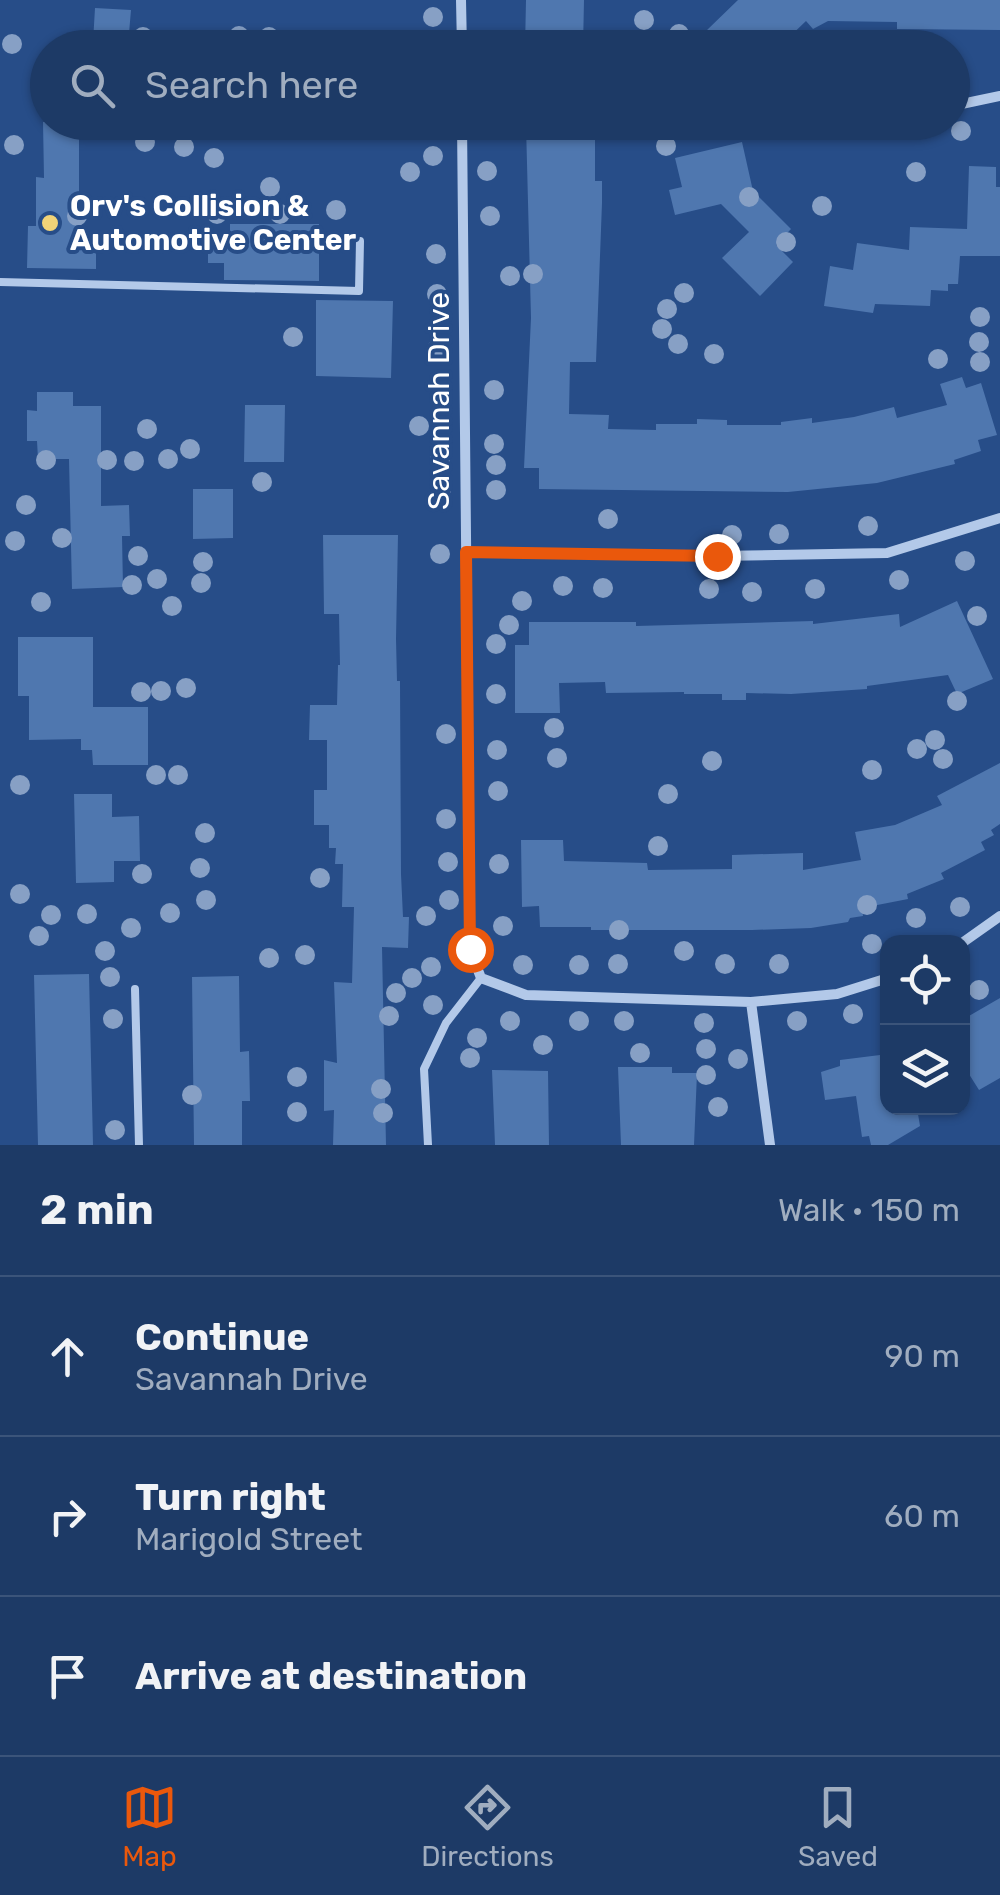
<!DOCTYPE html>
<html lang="en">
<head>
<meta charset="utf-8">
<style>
  :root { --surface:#1d3a66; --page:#25416c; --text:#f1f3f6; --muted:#a0adbf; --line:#3b547a; --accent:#ea580c }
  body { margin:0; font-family:Rubik,sans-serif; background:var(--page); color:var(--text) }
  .controls { position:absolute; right:30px; bottom:30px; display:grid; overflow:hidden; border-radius:20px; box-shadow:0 2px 8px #0004 }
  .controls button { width:90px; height:90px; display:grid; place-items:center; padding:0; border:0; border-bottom:2px solid var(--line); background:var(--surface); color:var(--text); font:50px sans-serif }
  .stop { position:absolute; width:30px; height:30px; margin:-22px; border:8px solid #ea580c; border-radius:50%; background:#fff }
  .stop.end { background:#ea580c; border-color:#fff; box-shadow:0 2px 10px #0008 }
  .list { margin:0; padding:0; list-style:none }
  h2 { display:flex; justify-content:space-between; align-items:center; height:130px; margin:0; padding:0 40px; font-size:42px }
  h2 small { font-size:32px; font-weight:400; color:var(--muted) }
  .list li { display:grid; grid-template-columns:65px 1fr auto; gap:30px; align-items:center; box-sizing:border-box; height:160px; padding:0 40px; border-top:2px solid var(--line) }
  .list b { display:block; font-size:38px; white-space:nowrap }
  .list p { margin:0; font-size:32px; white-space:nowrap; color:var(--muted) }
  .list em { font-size:32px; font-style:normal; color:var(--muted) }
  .icon { flex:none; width:55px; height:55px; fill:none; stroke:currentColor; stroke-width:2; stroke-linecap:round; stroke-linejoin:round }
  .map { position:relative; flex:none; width:1000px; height:1145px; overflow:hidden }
  .search { position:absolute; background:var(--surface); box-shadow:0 2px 8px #0004; left:30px; right:30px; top:30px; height:110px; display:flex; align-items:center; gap:25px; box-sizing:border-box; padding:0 35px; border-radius:55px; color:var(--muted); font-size:38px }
  .sheet { height:610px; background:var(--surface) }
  nav { display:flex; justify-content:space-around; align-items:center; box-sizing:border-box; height:140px; border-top:2px solid var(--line); background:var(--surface); font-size:28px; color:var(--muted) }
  nav a { display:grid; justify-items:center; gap:5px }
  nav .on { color:var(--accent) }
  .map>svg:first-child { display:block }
</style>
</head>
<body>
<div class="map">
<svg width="1000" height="1145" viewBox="0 0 1000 1145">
  <rect width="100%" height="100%" fill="#274d88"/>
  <!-- building -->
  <path fill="#4f77af" d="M526,0h58l-1,48h-58z
    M738,0h262v30l-103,-1v-7l-69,-1 -15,8 -7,-8 -28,27h-54l-17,-18z
    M95,8l36,2 -3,35 -35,-3z
    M43,122h36v124l17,-1v24l-69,-1 1,-42h8v-49l8,1z
    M526,125l39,1v8h30v47h7v22l-6,159h-26l-1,52 40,1 -1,14 48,1v-6h41v-5l30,1v5h54v-3l31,-4v5l42,-6 40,-10 3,11 50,-13 -7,-21 22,-7 4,11 15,-5 16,52 -19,5 3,11 -27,9 1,4 -78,19 -89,9 -249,-3v-21h-15l7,-150z
    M742,142l11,49 38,38 -15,16 17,17 -33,34 -38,-38 27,-26 -28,-28 -46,11 -6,-25 13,-3 -7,-29z
    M969,166l27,1v20h4v69h-40l-2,28h-10v7l-17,-1 -1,16 -55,-2 -2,9 -49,-7 6,-40 23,4 4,-27 52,7 1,-23 57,2z
    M230,224h89v57l-95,-1v-17h-16v-24h22z
    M316,300l77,1 -2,77 -75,-2z
    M37,392h36v14h28v100l28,-1 1,31h-8l1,51 -51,2 -3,-130h-31l-1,-18h-10v-31l10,1z
    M245,405h40l-1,57h-40z
    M193,489h40v49l-40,1z
    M323,535h75l-2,104 1,42h3l1,193 2,43h6l-1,31 -26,-1 4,198h-53l1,-35 -10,1v-51l13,3 -3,-81 18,1 2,-76h-12l1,-43h-8l1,-16h-7v-23h-15v-35h13v-50h-18l1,-35h27l1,-40h2l-1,-51h-15z
    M957,601l36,78 -36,15 -9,-19 -81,11v3l-76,5 -45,-1v7h-24v-6h-38v-2l-78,1 -1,-11 -46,1 1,30h-45v-68h14v-23h107v4l177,-5v3l86,-10 1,13z
    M18,637h75v70h55v58h-55l-1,-15h-11v-11l-52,1v-44h-11z
    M1000,763v61l-9,6 3,5 -13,7 4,8 -44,23 3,6 -37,15 1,5 -46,9 1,8 -13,2 -2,4 -37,6 -59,2h-161v-3h-51l-1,-21 -17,1 -1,-67h42l1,21 83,2 1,7 84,-1v-14l71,-2v17l58,-10 -6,-28 40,-7 47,-20 -5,-9z
    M74,794h38v23l27,-1 1,45h-26v21l-38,1z
    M89,974l4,171h-55l-4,-170z
    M239,976l1,76 9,-1 1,50h-8v44h-48l-2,-168z
    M1000,998v80l-21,12 -17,-27v-43z
    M888,1054v54h29l3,18 -32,19h-17l-2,-9 -7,1 -6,-41 -31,4 -4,-28 19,-6v-6z
    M618,1067h54v6h25l-3,72h-73z
    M492,1070l56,1 1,74h-54z"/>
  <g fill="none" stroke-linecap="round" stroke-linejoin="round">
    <!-- service -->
    <path stroke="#b3c9e9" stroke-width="8" d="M0,282l359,9 1,-50
      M135,989l4,156
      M428,1145l-4,-76 22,-46 35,-45"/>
    <!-- minor -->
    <path stroke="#b3c9e9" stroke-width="10" d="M461,0l1,48
      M952,106l48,-10
      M462,122l8,827 11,29 45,17 225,7 86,-8 51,-16
      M839,129l30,-7
      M466,552l251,4 170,-3 113,-35
      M962,943l38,-27
      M751,1002l19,143"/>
  </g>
  <!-- trees -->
  <g fill="#87a0c5">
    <circle cx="433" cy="17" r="10"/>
    <circle cx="644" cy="20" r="10"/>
    <circle cx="679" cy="34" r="10"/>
    <circle cx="239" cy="36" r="10"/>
    <circle cx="143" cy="37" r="10"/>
    <circle cx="269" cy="37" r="10"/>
    <circle cx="12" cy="44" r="10"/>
    <circle cx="961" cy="131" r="10"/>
    <circle cx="145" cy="142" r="10"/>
    <circle cx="14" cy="145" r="10"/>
    <circle cx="666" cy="146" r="10"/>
    <circle cx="184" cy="147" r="10"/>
    <circle cx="433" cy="156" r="10"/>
    <circle cx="214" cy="158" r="10"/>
    <circle cx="487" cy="171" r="10"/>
    <circle cx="410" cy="172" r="10"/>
    <circle cx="916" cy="172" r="10"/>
    <circle cx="270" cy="187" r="10"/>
    <circle cx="749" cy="197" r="10"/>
    <circle cx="822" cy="206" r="10"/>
    <circle cx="336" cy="210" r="10"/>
    <circle cx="217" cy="214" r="10"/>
    <circle cx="280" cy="214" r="10"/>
    <circle cx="77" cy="216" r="10"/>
    <circle cx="490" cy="216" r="10"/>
    <circle cx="786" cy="242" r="10"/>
    <circle cx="436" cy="254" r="10"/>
    <circle cx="533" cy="274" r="10"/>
    <circle cx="510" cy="276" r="10"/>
    <circle cx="684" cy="293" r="10"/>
    <circle cx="437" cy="294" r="10"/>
    <circle cx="667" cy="309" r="10"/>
    <circle cx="980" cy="317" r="10"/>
    <circle cx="662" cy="329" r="10"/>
    <circle cx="293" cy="337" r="10"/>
    <circle cx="979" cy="342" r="10"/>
    <circle cx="678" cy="344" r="10"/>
    <circle cx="437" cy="349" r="10"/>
    <circle cx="714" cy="354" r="10"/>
    <circle cx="938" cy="359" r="10"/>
    <circle cx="980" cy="362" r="10"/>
    <circle cx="494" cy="390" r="10"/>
    <circle cx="419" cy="426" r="10"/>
    <circle cx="147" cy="429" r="10"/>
    <circle cx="494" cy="444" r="10"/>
    <circle cx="190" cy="449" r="10"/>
    <circle cx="440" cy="458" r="10"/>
    <circle cx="168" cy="459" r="10"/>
    <circle cx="46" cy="460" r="10"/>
    <circle cx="107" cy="460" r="10"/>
    <circle cx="134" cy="461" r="10"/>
    <circle cx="496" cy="465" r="10"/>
    <circle cx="262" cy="482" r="10"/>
    <circle cx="496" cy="490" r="10"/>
    <circle cx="441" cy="493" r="10"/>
    <circle cx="26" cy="505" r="10"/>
    <circle cx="608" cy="519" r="10"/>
    <circle cx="868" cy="526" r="10"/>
    <circle cx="779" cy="534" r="10"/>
    <circle cx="732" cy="535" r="10"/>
    <circle cx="62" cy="538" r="10"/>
    <circle cx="15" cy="541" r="10"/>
    <circle cx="440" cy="554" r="10"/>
    <circle cx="138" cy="556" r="10"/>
    <circle cx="965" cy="561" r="10"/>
    <circle cx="203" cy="562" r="10"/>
    <circle cx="157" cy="579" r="10"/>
    <circle cx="899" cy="580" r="10"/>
    <circle cx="201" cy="583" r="10"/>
    <circle cx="132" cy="585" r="10"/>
    <circle cx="563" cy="586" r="10"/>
    <circle cx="603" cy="588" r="10"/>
    <circle cx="709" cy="589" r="10"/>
    <circle cx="815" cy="589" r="10"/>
    <circle cx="752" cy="592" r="10"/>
    <circle cx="522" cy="601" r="10"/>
    <circle cx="41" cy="602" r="10"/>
    <circle cx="172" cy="606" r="10"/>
    <circle cx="977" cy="616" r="10"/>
    <circle cx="509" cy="625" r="10"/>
    <circle cx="496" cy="644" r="10"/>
    <circle cx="186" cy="688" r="10"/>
    <circle cx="161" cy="691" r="10"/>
    <circle cx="141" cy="692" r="10"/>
    <circle cx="496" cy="694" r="10"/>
    <circle cx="957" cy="701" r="10"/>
    <circle cx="554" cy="728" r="10"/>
    <circle cx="446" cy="734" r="10"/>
    <circle cx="935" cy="740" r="10"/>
    <circle cx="917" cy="749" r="10"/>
    <circle cx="497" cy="750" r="10"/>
    <circle cx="557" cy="758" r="10"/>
    <circle cx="943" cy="759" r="10"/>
    <circle cx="712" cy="761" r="10"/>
    <circle cx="872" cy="770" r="10"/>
    <circle cx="156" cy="775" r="10"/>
    <circle cx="178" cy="775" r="10"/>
    <circle cx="20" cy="785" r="10"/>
    <circle cx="498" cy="791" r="10"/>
    <circle cx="668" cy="794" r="10"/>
    <circle cx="446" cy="819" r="10"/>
    <circle cx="205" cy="833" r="10"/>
    <circle cx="658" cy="846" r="10"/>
    <circle cx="448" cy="862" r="10"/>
    <circle cx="499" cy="864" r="10"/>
    <circle cx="200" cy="868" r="10"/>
    <circle cx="142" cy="874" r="10"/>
    <circle cx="320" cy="878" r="10"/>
    <circle cx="20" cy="894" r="10"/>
    <circle cx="206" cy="900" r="10"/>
    <circle cx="449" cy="900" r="10"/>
    <circle cx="867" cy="905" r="10"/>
    <circle cx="960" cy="907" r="10"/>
    <circle cx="170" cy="913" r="10"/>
    <circle cx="87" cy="914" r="10"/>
    <circle cx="51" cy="915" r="10"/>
    <circle cx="426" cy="916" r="10"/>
    <circle cx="916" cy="918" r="10"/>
    <circle cx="503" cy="926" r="10"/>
    <circle cx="131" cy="928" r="10"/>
    <circle cx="619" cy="930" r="10"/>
    <circle cx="39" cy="936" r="10"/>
    <circle cx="872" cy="944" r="10"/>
    <circle cx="105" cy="951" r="10"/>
    <circle cx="684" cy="951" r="10"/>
    <circle cx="305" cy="955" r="10"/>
    <circle cx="269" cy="958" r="10"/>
    <circle cx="618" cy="964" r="10"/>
    <circle cx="725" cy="964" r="10"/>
    <circle cx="779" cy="964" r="10"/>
    <circle cx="523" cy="965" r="10"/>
    <circle cx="579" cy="965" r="10"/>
    <circle cx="431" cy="967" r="10"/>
    <circle cx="110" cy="977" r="10"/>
    <circle cx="412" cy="978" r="10"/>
    <circle cx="979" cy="990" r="10"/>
    <circle cx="396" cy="993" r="10"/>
    <circle cx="433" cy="1005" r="10"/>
    <circle cx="853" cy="1014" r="10"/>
    <circle cx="389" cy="1016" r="10"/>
    <circle cx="113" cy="1019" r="10"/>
    <circle cx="510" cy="1021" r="10"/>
    <circle cx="579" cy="1021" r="10"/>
    <circle cx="624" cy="1021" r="10"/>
    <circle cx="797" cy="1021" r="10"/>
    <circle cx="704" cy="1023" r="10"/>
    <circle cx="477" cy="1038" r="10"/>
    <circle cx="543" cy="1045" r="10"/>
    <circle cx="706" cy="1049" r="10"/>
    <circle cx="640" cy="1053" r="10"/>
    <circle cx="470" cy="1058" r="10"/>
    <circle cx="738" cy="1059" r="10"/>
    <circle cx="706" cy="1075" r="10"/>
    <circle cx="297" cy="1077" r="10"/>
    <circle cx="381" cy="1089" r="10"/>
    <circle cx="192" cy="1095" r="10"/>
    <circle cx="718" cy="1107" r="10"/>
    <circle cx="297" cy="1112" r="10"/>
    <circle cx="383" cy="1113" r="10"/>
    <circle cx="115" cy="1130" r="10"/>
  </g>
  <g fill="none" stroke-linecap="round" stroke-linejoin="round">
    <!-- route -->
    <path stroke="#ea580c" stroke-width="12" d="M470,949l-4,-397 251,4"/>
  </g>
  <!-- markers -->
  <circle fill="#f1d378" stroke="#274d88" stroke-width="4" cx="50" cy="223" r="10"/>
  <g text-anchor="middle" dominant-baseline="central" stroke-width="8" stroke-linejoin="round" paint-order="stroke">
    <!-- poi labels -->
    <g font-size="30" font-weight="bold" fill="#fff" stroke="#274d88" text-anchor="start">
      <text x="70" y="206">Orv's Collision &amp;<tspan x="70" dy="34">Automotive Center</tspan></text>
    </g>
    <!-- street labels -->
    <g font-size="30" fill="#fff" stroke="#274d88">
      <text transform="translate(439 401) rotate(-90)">Savannah Drive</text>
    </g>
  </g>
</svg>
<div class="controls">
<button><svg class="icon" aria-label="locate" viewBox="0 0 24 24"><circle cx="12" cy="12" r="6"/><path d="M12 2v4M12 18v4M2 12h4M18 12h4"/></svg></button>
<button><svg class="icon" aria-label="layers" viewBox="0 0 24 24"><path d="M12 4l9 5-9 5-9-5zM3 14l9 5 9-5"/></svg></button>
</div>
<div class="stop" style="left:470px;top:949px"></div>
<div class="stop end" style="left:717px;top:556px"></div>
<div class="search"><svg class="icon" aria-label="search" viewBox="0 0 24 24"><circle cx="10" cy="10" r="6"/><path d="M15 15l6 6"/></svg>Search here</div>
</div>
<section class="sheet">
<h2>2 min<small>Walk · 150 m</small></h2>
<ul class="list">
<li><svg class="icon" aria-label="ahead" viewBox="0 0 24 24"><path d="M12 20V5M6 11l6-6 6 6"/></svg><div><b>Continue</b><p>Savannah Drive</p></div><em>90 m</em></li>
<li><svg class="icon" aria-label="right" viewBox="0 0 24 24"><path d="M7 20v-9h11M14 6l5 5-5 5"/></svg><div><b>Turn right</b><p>Marigold Street</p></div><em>60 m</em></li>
<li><svg class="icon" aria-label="arrive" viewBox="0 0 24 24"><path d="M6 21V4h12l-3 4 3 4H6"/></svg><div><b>Arrive at destination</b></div></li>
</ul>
</section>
<nav>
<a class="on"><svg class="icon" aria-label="map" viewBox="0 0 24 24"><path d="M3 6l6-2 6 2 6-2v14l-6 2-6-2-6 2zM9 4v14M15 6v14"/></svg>Map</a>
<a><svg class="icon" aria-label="directions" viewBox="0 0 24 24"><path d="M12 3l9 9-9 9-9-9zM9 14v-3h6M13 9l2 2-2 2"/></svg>Directions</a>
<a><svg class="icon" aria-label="saved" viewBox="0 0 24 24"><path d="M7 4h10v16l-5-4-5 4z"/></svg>Saved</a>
</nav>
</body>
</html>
